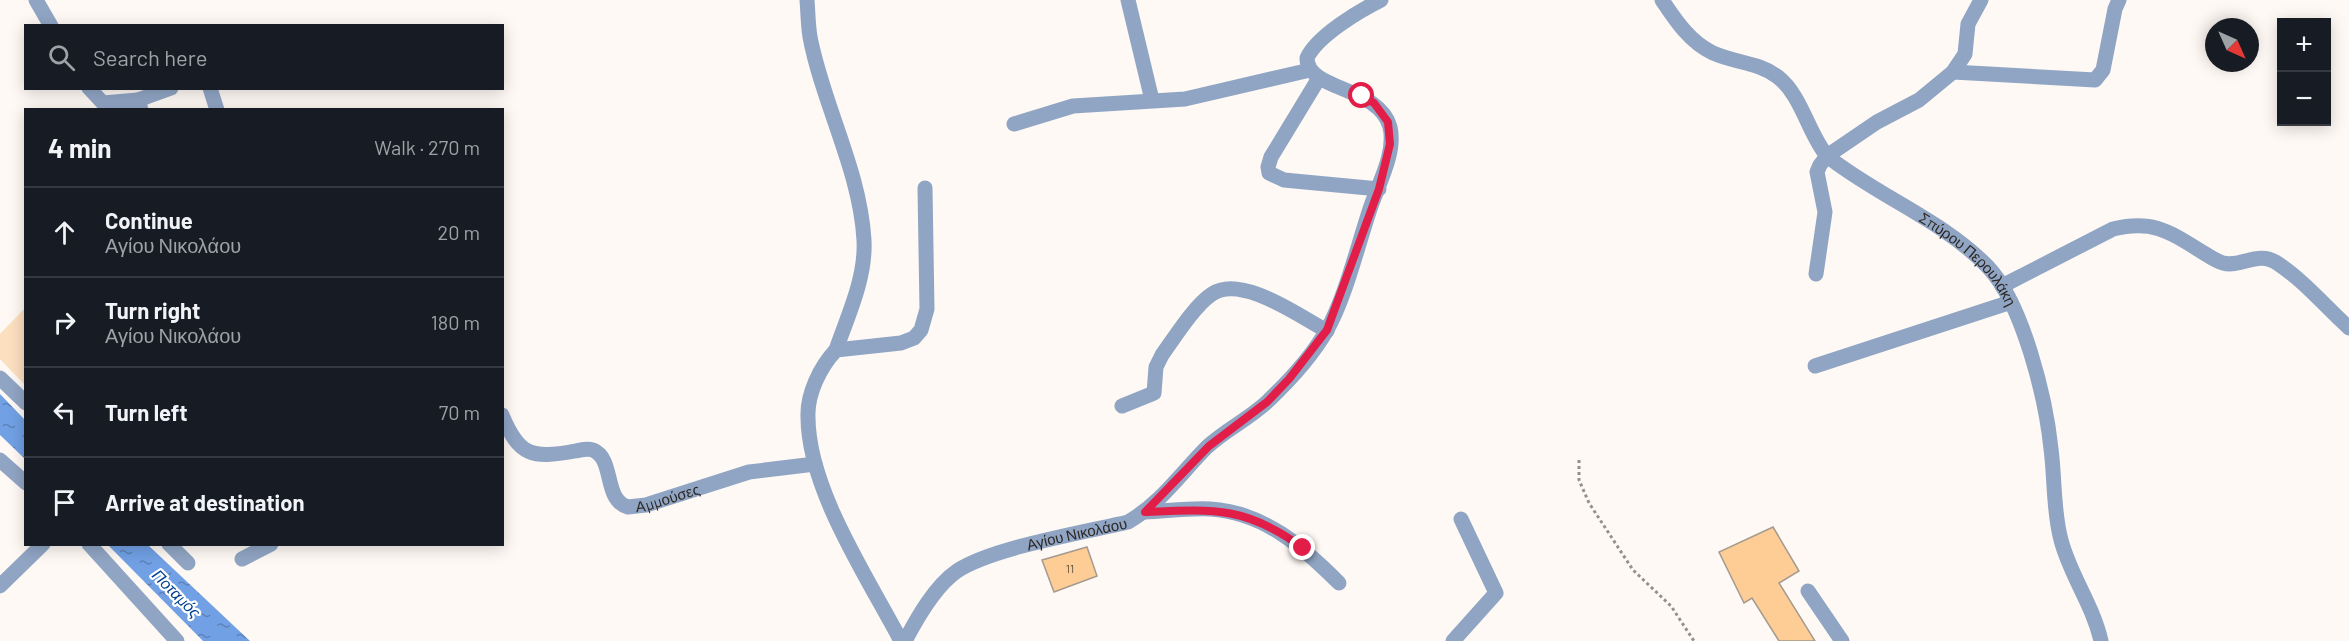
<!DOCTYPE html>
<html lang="en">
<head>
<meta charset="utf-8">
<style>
  :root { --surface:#171b24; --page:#20242c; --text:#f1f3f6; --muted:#9ea1a6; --line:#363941 }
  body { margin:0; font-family:Barlow,sans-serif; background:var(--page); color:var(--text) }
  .controls { position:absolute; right:18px; top:18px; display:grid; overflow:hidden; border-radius:0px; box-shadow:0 3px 15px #0003 }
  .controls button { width:54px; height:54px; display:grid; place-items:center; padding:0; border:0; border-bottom:2px solid var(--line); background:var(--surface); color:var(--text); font:30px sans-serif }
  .compass { position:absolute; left:2205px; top:18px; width:54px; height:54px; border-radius:50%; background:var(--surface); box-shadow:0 3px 15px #0003; rotate:135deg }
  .stop { position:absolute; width:18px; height:18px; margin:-14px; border:4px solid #e11d48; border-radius:50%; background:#fff }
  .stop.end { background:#e11d48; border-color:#fff; box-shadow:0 2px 6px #0008 }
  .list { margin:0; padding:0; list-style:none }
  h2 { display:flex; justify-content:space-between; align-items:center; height:78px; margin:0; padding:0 24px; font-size:26px }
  h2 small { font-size:20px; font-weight:400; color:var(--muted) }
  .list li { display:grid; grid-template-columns:39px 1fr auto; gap:18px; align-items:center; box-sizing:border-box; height:90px; padding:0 24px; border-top:2px solid var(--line) }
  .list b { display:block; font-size:22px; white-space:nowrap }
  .list p { margin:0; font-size:20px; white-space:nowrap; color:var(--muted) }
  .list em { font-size:20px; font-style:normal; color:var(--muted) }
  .icon { flex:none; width:33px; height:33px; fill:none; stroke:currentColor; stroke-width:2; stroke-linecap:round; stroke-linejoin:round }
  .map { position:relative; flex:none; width:2349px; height:641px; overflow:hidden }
  .search { position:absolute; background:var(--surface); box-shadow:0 3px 15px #0003; left:24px; top:24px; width:480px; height:66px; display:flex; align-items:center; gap:15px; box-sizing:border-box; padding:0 21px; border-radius:0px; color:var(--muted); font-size:22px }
  .panel { position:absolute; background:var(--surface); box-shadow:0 3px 15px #0003; left:24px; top:108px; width:480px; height:438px; border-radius:0px }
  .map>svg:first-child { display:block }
</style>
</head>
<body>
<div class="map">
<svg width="2349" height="641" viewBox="0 0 2349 641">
  <defs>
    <pattern id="water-ripples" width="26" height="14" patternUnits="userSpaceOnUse" patternTransform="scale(1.5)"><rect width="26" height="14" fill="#71a0e4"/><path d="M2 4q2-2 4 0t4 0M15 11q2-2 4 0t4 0" fill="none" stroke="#5d82b8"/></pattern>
  </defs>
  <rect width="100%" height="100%" fill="#fef9f4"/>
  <!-- garden -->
  <path fill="#fcdfbf" d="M25,308v77l-25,-26v-25z"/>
  <!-- water -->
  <path fill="url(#water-ripples)" d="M0,394l25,26v39l-25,-24z
    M108,545h40l102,96h-47z"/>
  <!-- building -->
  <path fill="#fecd96" stroke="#a49a8f" stroke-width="1.5" d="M1773,527l26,44 -20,12 36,58h-36l-27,-43 -8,5 -25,-51z
    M1087,547l10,29 -43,16 -12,-32z"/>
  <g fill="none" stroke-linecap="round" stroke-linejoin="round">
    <!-- path -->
    <path stroke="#95908b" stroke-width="3" stroke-dasharray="3 3" stroke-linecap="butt" d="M1579,460v20l10,23 44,67 38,36 23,35"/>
    <!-- minor -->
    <g stroke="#90a5c4" stroke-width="15">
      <path d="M36,0l15,26"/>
      <path d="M807,0c1,12 1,25 3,37 13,68 50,133 54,203 2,38 -16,75 -28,110"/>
      <path d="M1128,0l24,100"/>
      <path id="s1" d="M1662,0c14,21 28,42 51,53 22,10 46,9 65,24 24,19 30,56 49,79 50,40 116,64 161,111 35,37 58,132 63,182 4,30 2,62 10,91 9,35 32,65 40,101"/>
      <path d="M1953,72l142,8 8,-10 12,-61 4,-9"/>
      <path d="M1319,78l-48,79 -3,10 1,6 15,7 95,9"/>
      <path d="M89,88l14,15 35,-3 3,10"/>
      <path d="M210,88l7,22"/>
      <path d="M138,100l33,-12"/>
      <path d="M1014,124l59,-18 112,-7 125,-29"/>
      <path d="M1816,274l9,-62 -8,-40 3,-7 7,-9 50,-34 42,-22 34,-28 12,-18 3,-30 13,-24"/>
      <path d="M2002,286l111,-57c38,-9 54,1 86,21 7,4 16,11 24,13 18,5 35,-13 54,0 26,17 49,44 72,65"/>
      <path d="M1815,366l196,-64"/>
      <path d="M0,378l26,25"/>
      <path d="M1122,406l32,-13 2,-26 6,-12c13,-18 32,-49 50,-61 29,-20 87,22 115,37"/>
      <path id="s2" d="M502,415c17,41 30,44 73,36 6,-1 12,-3 18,-1 22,9 10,50 35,57l18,-2 103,-33 66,-8"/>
      <path d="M0,460l26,23"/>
      <path d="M1145,512c22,-1 44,-4 65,-3 54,3 93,38 129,74"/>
      <path d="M89,544l88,97"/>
      <path d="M169,544l19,19"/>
      <path d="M242,559l29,-15"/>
      <path d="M0,586l43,-42"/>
      <path d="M1808,591l34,50"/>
      <path d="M901,641c-33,-63 -93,-152 -93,-224 -1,-23 12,-50 28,-67l65,-7 13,-5 7,-8 6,-21 -2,-121"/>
      <path id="s3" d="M905,641c12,-23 30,-55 52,-70 34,-23 128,-39 171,-49 33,-19 53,-49 79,-75 19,-18 44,-29 62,-47 21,-20 43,-44 58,-70 19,-34 31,-86 44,-124 8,-23 25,-54 19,-79 -11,-41 -83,-36 -83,-69 10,-22 52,-47 74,-58"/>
      <path d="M1453,641l43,-48 -35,-74"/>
    </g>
  </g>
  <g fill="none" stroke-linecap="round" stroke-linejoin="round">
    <!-- route -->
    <path stroke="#e11d48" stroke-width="8" d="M1303,548c-57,-42 -90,-39 -158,-36l64,-66 58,-44 22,-23 38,-49 52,-141 11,-45 -2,-22 -14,-19 -12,-7"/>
  </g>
  <g text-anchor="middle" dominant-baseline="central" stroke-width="4.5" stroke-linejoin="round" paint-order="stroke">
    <!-- number labels -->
    <g font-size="12" fill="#605040">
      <text x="1070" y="568">11</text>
    </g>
    <!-- street labels -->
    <g font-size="15" fill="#2c2723" stroke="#fff">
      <text stroke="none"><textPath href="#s1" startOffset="414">Σπύρου Περουλάκη</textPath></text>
      <text stroke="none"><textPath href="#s2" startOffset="222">Αμμούσες</textPath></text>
      <text stroke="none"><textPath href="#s3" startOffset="214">Αγίου Νικολάου</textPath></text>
    </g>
    <!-- water labels -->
    <g font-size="16" font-style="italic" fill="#00418f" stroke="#fff">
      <text transform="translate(177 593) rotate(45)">Ποταμός</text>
    </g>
  </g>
</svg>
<div class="controls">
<button>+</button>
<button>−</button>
</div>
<svg class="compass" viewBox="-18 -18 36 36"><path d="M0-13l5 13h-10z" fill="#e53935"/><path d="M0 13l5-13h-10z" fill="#9ea1a6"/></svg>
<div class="stop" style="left:1362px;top:96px"></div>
<div class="stop end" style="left:1303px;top:548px"></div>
<div class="search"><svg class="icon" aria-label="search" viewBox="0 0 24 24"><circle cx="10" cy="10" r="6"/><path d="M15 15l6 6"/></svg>Search here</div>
<section class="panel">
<h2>4 min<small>Walk · 270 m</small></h2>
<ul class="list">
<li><svg class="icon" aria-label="ahead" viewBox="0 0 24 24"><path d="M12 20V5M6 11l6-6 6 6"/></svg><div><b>Continue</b><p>Αγίου Νικολάου</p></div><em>20 m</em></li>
<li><svg class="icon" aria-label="right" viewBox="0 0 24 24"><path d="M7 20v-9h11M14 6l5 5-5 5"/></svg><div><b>Turn right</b><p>Αγίου Νικολάου</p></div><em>180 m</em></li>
<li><svg class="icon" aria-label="left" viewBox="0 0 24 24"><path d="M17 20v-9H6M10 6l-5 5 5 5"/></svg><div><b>Turn left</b></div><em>70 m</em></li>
<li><svg class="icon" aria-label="arrive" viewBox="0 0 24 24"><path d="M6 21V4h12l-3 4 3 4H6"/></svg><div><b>Arrive at destination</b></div></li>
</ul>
</section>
</div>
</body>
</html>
